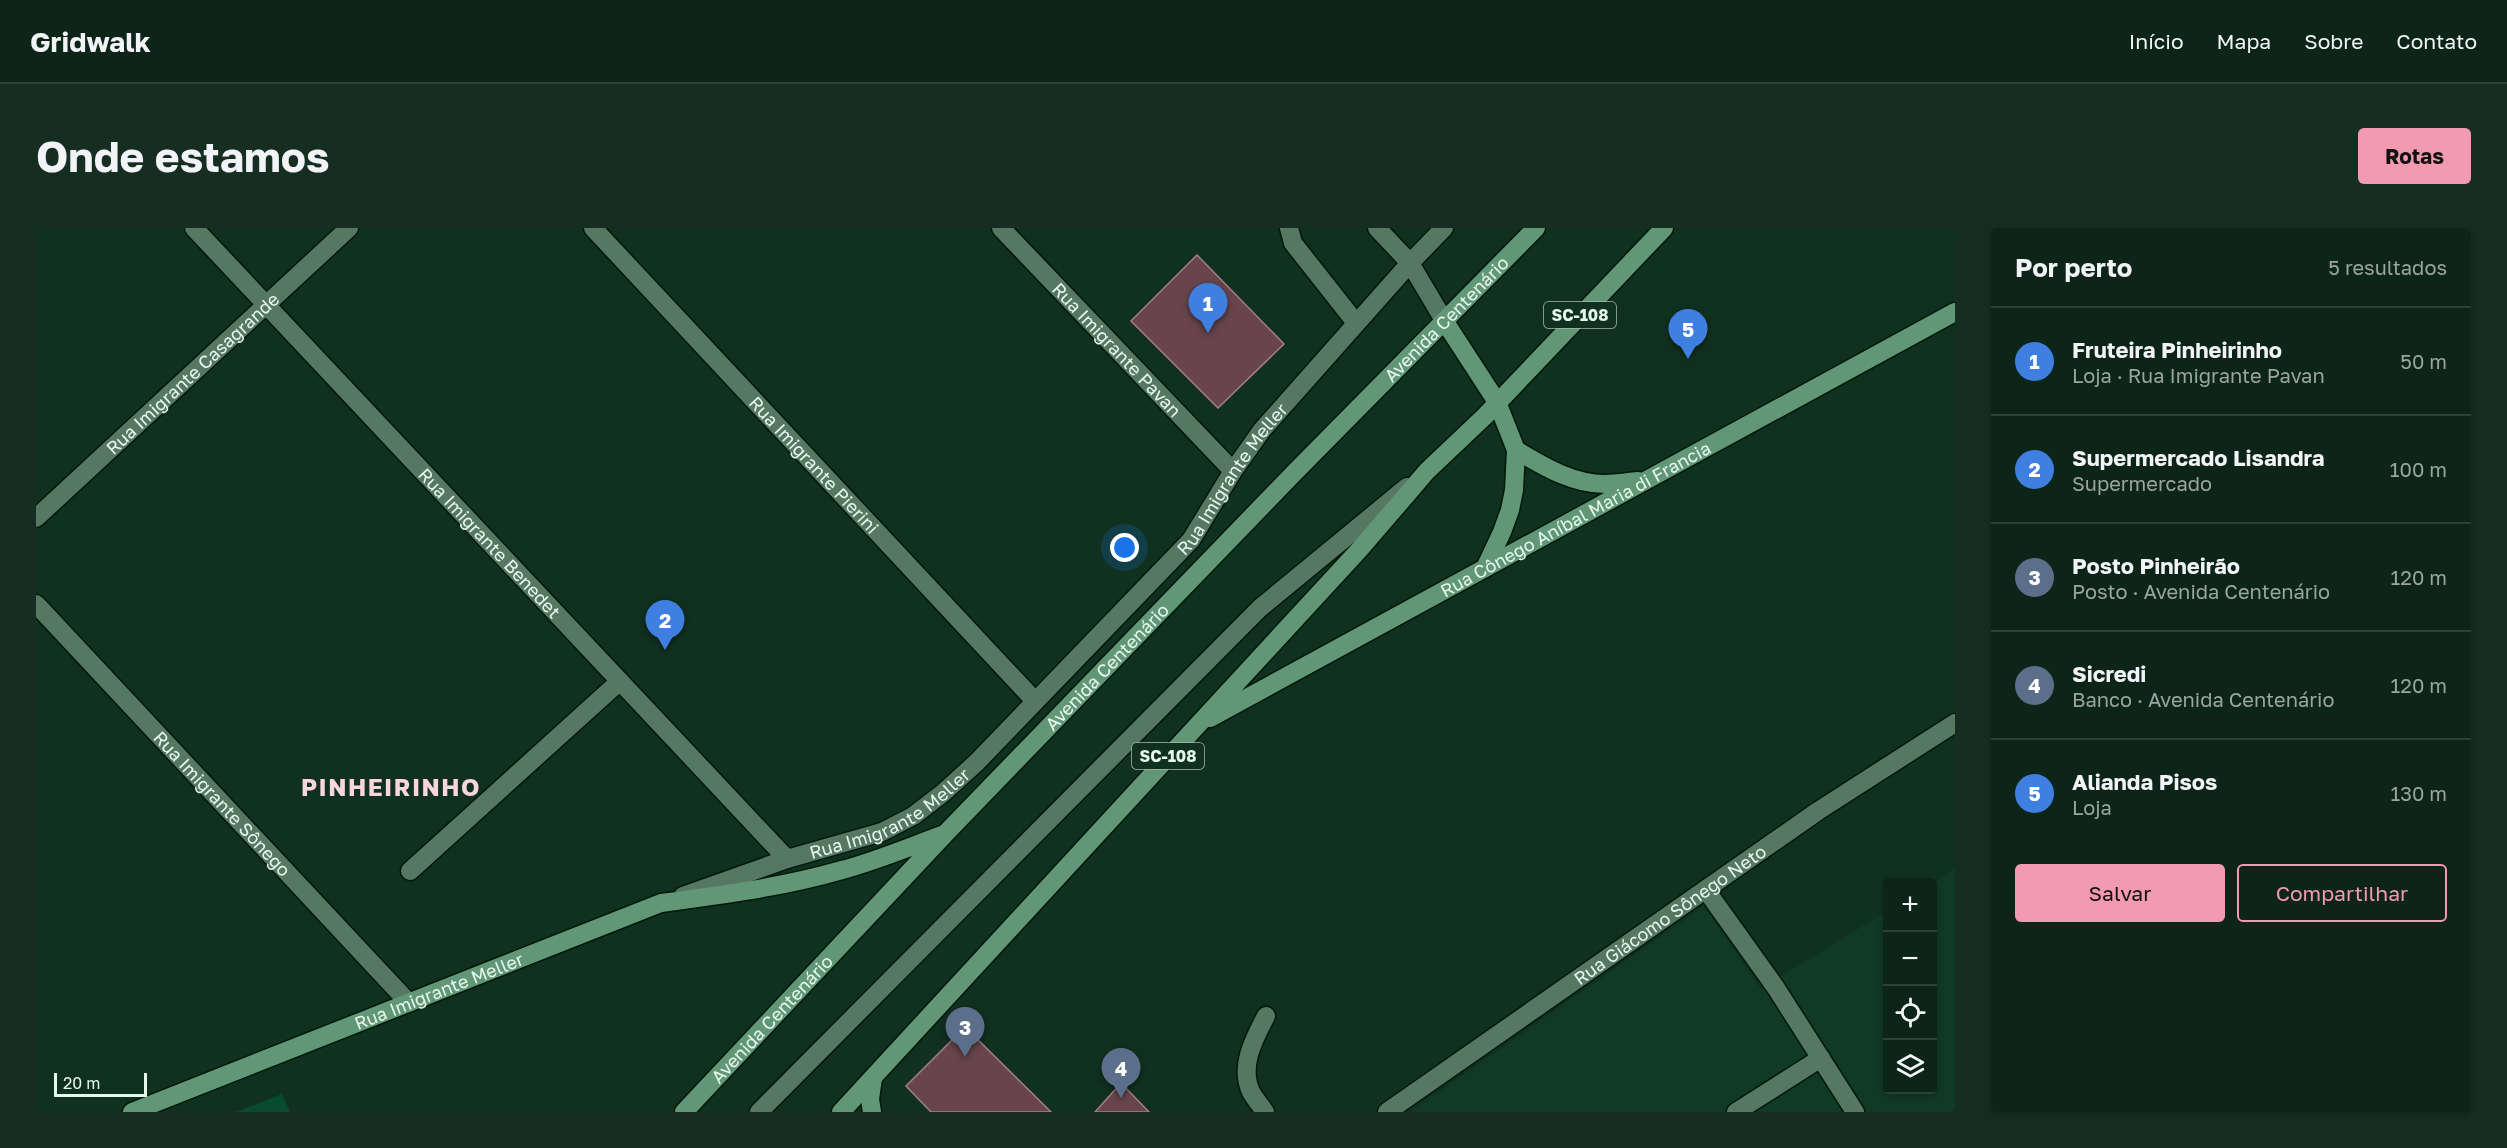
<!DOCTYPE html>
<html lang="pt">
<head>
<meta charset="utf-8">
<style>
  :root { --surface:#0d2518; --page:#162d21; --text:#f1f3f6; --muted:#9aa5a2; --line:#2d4237; --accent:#f29aaf }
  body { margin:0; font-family:"Golos Text",sans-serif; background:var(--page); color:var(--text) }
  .controls { position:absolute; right:18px; bottom:18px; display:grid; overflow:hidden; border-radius:6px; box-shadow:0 3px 9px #0003 }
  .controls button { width:54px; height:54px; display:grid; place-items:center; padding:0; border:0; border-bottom:2px solid var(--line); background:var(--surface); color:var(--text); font:30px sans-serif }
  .scale { position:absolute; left:18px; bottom:15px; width:93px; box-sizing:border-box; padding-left:6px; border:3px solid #e6f8ec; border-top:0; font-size:16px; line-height:21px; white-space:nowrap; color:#e6f8ec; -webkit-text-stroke:4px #113120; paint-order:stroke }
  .you { position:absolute; left:1089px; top:320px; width:21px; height:21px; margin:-15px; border:4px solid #fff; border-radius:50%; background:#1a73e8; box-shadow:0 0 0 9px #1a73e833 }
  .badge { display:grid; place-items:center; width:39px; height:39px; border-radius:50%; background:var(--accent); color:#fff; font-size:20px; font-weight:700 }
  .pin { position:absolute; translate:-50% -50px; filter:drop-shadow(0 2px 3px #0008) }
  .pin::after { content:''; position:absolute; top:32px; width:21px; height:18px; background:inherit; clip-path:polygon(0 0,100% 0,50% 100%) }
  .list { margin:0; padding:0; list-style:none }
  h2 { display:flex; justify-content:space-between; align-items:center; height:78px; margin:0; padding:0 24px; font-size:26px }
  h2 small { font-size:20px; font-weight:400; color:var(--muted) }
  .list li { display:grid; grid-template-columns:39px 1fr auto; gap:18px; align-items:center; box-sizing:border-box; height:108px; padding:0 24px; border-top:2px solid var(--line) }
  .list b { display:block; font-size:22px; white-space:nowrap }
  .list p { margin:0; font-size:20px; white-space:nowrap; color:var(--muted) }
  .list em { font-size:20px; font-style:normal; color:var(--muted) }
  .actions { display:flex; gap:12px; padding:18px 24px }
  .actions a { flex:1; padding:14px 0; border:2px solid var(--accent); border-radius:6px; text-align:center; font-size:21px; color:var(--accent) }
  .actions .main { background:var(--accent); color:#111 }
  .icon { flex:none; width:33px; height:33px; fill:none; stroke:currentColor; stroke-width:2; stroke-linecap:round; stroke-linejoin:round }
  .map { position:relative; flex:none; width:1919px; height:884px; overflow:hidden; border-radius:6px }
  header { display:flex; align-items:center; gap:36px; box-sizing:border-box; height:84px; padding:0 30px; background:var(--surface); border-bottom:2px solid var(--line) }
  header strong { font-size:28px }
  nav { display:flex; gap:33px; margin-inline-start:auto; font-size:21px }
  .intro { display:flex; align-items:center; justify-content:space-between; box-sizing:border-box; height:144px; padding:0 36px }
  h1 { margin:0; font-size:42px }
  .button { padding:15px 27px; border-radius:6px; background:var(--accent); color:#111; font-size:21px; font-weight:700 }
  main { display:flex; gap:36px; padding:0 36px }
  aside { flex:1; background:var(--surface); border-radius:6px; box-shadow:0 3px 9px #0003 }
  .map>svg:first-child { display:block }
</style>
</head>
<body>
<header>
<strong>Gridwalk</strong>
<nav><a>Início</a><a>Mapa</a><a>Sobre</a><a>Contato</a></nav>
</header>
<div class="intro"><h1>Onde estamos</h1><a class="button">Rotas</a></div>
<main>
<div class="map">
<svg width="1919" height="884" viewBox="0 0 1919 884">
  <rect width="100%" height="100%" fill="#113120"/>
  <!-- built -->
  <path fill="#113a25" d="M1919,641v243h-545l294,-206 57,83 126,-78 1,179h44l1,-207z"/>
  <!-- green -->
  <path fill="#074c2d" d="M246,866l8,18h-54z"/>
  <!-- building -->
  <path fill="#68454d" stroke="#a57e86" stroke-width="1.5" d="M1161,27l87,89 -66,64 -87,-87z
    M929,799l86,85h-120l-25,-26z
    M1085,855l28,29h-54z"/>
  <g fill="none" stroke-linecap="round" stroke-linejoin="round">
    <defs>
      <g id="minor">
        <path id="s1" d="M158,0l593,631"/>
        <path id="s2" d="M557,0l442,473"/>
        <path id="s3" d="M965,0l232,243"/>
        <path d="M1253,0l4,15 63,80"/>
        <path d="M1341,0l33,35 35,59"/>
        <path id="s4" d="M0,290l313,-290"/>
        <path id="s5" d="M0,376l373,399"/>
        <path d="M374,643l210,-190"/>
        <path d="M1670,662l70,98 79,124"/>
        <path id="s6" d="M647,668l104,-37 95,-27 31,-16 30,-23 34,-31 214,-222 42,-69 29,-41 148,-167 34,-35"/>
        <path d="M723,884l501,-504 147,-121"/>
        <path d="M1229,884c-4,-6 -10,-13 -14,-20 -12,-26 3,-53 15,-76"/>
        <path id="s7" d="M1351,884l431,-301 137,-88"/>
        <path d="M1700,884l85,-54"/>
      </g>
      <g id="major">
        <path d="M1409,94l52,80 19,48 -2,40 -4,20 -8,22 -17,36"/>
        <path d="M1480,222c27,16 56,34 89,34 11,0 22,-2 33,-3"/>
        <path id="s8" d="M1174,490l745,-406"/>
        <path id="s9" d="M96,884l529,-209c61,-8 122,-16 181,-33 34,-9 67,-23 100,-35"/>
        <path id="s10" d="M648,884l262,-279 348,-360 242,-245"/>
        <path d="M805,884l519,-563 67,-78 58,-55 179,-188"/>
        <path d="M836,884l-2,-13 3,-21"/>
      </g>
    </defs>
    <!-- minor casing -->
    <use href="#minor" stroke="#001909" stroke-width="21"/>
    <!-- major casing -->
    <use href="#major" stroke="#001909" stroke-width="21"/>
    <!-- minor -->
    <use href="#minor" stroke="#567762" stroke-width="18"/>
    <!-- major -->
    <use href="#major" stroke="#619777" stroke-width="18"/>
  </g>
  <g text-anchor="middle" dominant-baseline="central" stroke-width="5" stroke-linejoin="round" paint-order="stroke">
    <!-- shield labels -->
    <g fill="#113120" stroke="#a6bcaf" stroke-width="1.5">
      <rect x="1508" y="74" width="72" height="26" rx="4.5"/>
      <rect x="1096" y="515" width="72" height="26" rx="4.5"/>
    </g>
    <g font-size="16" font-weight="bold" fill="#e6f8ec">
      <text x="1544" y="87">SC-108</text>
      <text x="1132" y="528">SC-108</text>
    </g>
    <!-- street labels -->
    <g font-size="18" fill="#e6f8ec" stroke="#113120">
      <text stroke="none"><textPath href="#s10" startOffset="1100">Avenida Centenário</textPath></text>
      <text stroke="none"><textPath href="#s3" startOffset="168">Rua Imigrante Pavan</textPath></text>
      <text stroke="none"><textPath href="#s4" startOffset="213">Rua Imigrante Casagrande</textPath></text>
      <text stroke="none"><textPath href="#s2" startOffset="324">Rua Imigrante Pierini</textPath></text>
      <text stroke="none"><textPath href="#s6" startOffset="710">Rua Imigrante Meller</textPath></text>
      <text stroke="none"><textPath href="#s8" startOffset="416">Rua Cônego Aníbal Maria di Francia</textPath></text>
      <text stroke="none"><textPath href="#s1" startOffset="432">Rua Imigrante Benedet</textPath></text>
      <text stroke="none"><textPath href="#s10" startOffset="614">Avenida Centenário</textPath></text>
      <text stroke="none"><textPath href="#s5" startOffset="273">Rua Imigrante Sônego</textPath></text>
      <text stroke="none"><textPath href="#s6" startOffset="224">Rua Imigrante Meller</textPath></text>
      <text stroke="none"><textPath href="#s7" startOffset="345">Rua Giácomo Sônego Neto</textPath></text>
      <text stroke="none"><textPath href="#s9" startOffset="330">Rua Imigrante Meller</textPath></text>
      <text stroke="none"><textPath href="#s10" startOffset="128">Avenida Centenário</textPath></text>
    </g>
    <!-- district labels -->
    <g font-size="24" font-weight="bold" letter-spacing="1.5" fill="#f9d6dd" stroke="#113120">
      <text x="355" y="558">PINHEIRINHO</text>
    </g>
  </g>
</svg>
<div class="controls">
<button>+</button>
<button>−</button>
<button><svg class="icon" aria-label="locate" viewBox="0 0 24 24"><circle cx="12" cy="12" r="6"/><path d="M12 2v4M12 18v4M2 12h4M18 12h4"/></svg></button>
<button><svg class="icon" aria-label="layers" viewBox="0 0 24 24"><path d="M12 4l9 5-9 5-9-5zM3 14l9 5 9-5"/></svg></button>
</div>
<div class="scale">20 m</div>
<div class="you"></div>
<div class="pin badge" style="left:1172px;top:105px;background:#3f7fe0">1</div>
<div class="pin badge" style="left:629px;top:422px;background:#3f7fe0">2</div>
<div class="pin badge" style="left:929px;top:829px;background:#5c6f8a">3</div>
<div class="pin badge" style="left:1085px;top:870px;background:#5c6f8a">4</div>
<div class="pin badge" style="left:1652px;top:131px;background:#3f7fe0">5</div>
</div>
<aside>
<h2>Por perto<small>5 resultados</small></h2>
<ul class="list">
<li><span class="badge" style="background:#3f7fe0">1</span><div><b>Fruteira Pinheirinho</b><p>Loja · Rua Imigrante Pavan</p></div><em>50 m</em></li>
<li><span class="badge" style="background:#3f7fe0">2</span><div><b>Supermercado Lisandra</b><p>Supermercado</p></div><em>100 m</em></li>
<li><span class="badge" style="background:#5c6f8a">3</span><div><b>Posto Pinheirão</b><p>Posto · Avenida Centenário</p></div><em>120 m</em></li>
<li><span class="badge" style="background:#5c6f8a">4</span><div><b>Sicredi</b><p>Banco · Avenida Centenário</p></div><em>120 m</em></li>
<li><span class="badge" style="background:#3f7fe0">5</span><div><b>Alianda Pisos</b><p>Loja</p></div><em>130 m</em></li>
</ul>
<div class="actions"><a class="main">Salvar</a><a>Compartilhar</a></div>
</aside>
</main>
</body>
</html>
